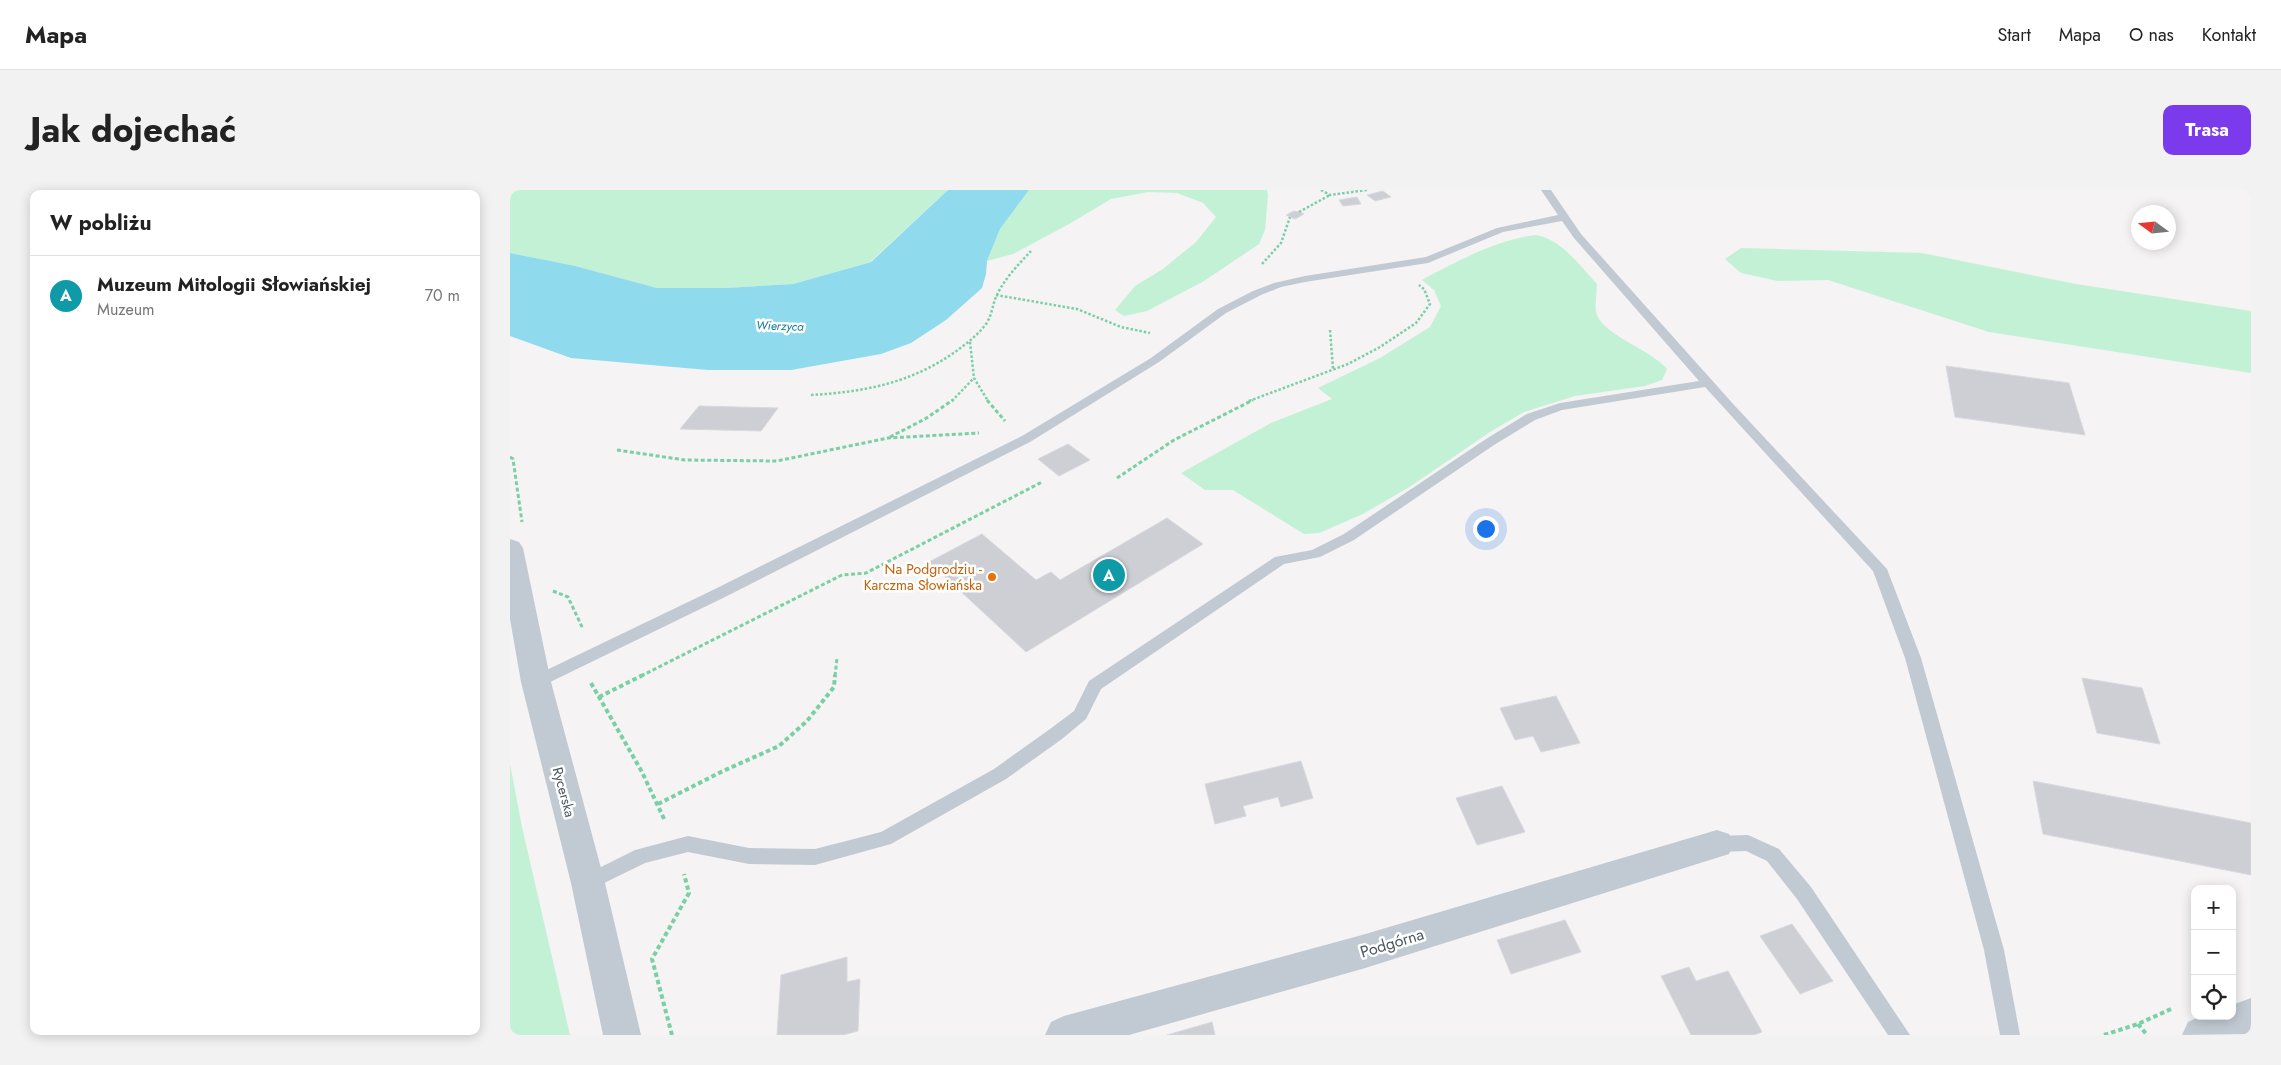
<!DOCTYPE html>
<html lang="pl">
<head>
<meta charset="utf-8">
<style>
  :root { --surface:#fff; --page:#f2f2f2; --text:#222; --muted:#767676; --line:#e0e0e0; --accent:#7c3aed }
  body { margin:0; font-family:Jost,sans-serif; background:var(--page); color:var(--text) }
  .controls { position:absolute; right:15px; bottom:15px; display:grid; overflow:hidden; border-radius:10px; box-shadow:0 2px 12px #0003 }
  .controls button { width:45px; height:45px; display:grid; place-items:center; padding:0; border:0; border-bottom:1px solid var(--line); background:var(--surface); color:var(--text); font:25px sans-serif }
  .compass { position:absolute; left:1621px; top:15px; width:45px; height:45px; border-radius:50%; background:var(--surface); box-shadow:0 2px 12px #0003; rotate:285deg }
  .you { position:absolute; left:975px; top:338px; width:18px; height:18px; margin:-12px; border:4px solid #fff; border-radius:50%; background:#1a73e8; box-shadow:0 0 0 8px #1a73e833 }
  .badge { display:grid; place-items:center; width:32px; height:32px; border-radius:50%; background:var(--accent); color:#fff; font-size:16px; font-weight:700 }
  .pin { position:absolute; translate:-50% -50%; border:2px solid #fff; box-shadow:0 1px 5px #0006 }
  .list { margin:0; padding:0; list-style:none }
  h2 { display:flex; justify-content:space-between; align-items:center; height:65px; margin:0; padding:0 20px; font-size:21px }
  h2 small { font-size:16px; font-weight:400; color:var(--muted) }
  .list li { display:grid; grid-template-columns:32px 1fr auto; gap:15px; align-items:center; box-sizing:border-box; height:80px; padding:0 20px; border-top:1px solid var(--line) }
  .list b { display:block; font-size:19px; white-space:nowrap }
  .list p { margin:0; font-size:16px; white-space:nowrap; color:var(--muted) }
  .list em { font-size:16px; font-style:normal; color:var(--muted) }
  .icon { flex:none; width:28px; height:28px; fill:none; stroke:currentColor; stroke-width:2; stroke-linecap:round; stroke-linejoin:round }
  .map { position:relative; flex:none; width:1741px; height:845px; overflow:hidden; border-radius:10px }
  header { display:flex; align-items:center; gap:30px; box-sizing:border-box; height:70px; padding:0 25px; background:var(--surface); border-bottom:1px solid var(--line) }
  header strong { font-size:24px }
  nav { display:flex; gap:28px; margin-inline-start:auto; font-size:18px }
  .intro { display:flex; align-items:center; justify-content:space-between; box-sizing:border-box; height:120px; padding:0 30px }
  h1 { margin:0; font-size:35px }
  .button { padding:12px 22px; border-radius:10px; background:var(--accent); color:#fff; font-size:18px; font-weight:700 }
  main { display:flex; gap:30px; padding:0 30px }
  aside { flex:1; background:var(--surface); border-radius:10px; box-shadow:0 2px 12px #0003 }
  .map>svg:first-child { display:block }
</style>
</head>
<body>
<header>
<strong>Mapa</strong>
<nav><a>Start</a><a>Mapa</a><a>O nas</a><a>Kontakt</a></nav>
</header>
<div class="intro"><h1>Jak dojechać</h1><a class="button">Trasa</a></div>
<main>
<aside>
<h2>W pobliżu<small></small></h2>
<ul class="list">
<li><span class="badge" style="background:#0f9aa8">A</span><div><b>Muzeum Mitologii Słowiańskiej</b><p>Muzeum</p></div><em>70 m</em></li>
</ul>
</aside>
<div class="map">
<svg width="1741" height="845" viewBox="0 0 1741 845">
  <rect width="100%" height="100%" fill="#f5f3f3"/>
  <!-- green -->
  <path fill="#c3f1d5" d="M0,0h438l-78,72 -77,22 -67,4h-69l-72,-19 -75,-16z
    M519,0h238l1,5 -3,35 -6,14 -55,37 -57,30 -23,5 -9,-6 20,-24 28,-17 33,-27 20,-25 -13,-14 -26,-10 -29,-1 -37,7 -42,25 -56,30 -26,7 13,-32z
    M1027,45c26,6 42,30 60,49 0,9 -3,23 0,31 8,21 53,34 70,54l-5,11 -17,6 -70,10 -51,16 -34,20 -79,54 -48,28 -44,19 -15,1 -71,-44h-28l-24,-17 90,-50 61,-24 -14,-11 62,-30 50,-31 11,-21 -7,-16 -12,-10c33,-18 78,-42 115,-45z
    M1231,58l181,5 154,31 175,27v62l-262,-41 -161,-52 -50,1 -37,-8 -16,-14z
    M0,574l12,63 48,208h-60z"/>
  <!-- water -->
  <path fill="#90daee" d="M438,0h81l-29,39 -13,32 -1,13 -4,14 -36,32 -35,23 -30,11 -90,16h-83l-137,-12 -61,-22v-83l65,13 82,22h69l67,-4 78,-22z"/>
  <!-- building -->
  <path fill="#cdcfd5" stroke="#d7d9de" d="M873,1l8,6 -16,4 -8,-6z
    M847,7l4,7 -18,2 -4,-6z
    M784,21l5,1 5,2 -9,5 -9,-4z
    M1436,176l123,17 16,52 -130,-18z
    M189,216l79,2 -17,23 -81,-2z
    M558,254l22,16 -31,16 -21,-17z
    M657,328l36,26 -177,108 -97,-90 53,-28 54,46 15,-8 9,8z
    M1572,488l60,10 18,56 -63,-11z
    M1046,506l24,47 -39,9 -8,-16 -18,4 -15,-32z
    M791,571l12,37 -32,9 -3,-10 -35,9 3,10 -31,8 -10,-40z
    M1523,591l218,42v52l-208,-41z
    M992,596l23,46 -48,13 -21,-47z
    M1055,730l16,32 -70,22 -14,-34z
    M1282,734l41,57 -33,13 -40,-58z
    M337,767v25l13,-3 -2,52 -15,4h-66l4,-60z
    M1179,777l7,14 32,-10 34,61 -8,3h-63l-30,-59z
    M702,832l3,13h-48z"/>
  <g fill="none" stroke-linecap="round" stroke-linejoin="round">
    <!-- path-far2 -->
    <path stroke="#7ad0a6" stroke-width="2.5" stroke-dasharray="2.5 2" stroke-linecap="butt" d="M811,0l9,5 37,-5
      M789,22l31,-17
      M752,74l19,-21 9,-26
      M486,105l81,14 44,18 29,6
      M820,140l3,39
      M460,152l4,36 14,23
      M301,205c53,-3 100,-12 144,-43 11,-8 22,-16 31,-28 7,-10 6,-21 12,-31 8,-16 21,-29 33,-42
      M442,211l22,-23
      M739,211l99,-37 32,-17 36,-24 14,-19 -6,-15 -5,-4"/>
    <!-- path-far1 -->
    <path stroke="#7ad0a6" stroke-width="3" stroke-dasharray="4 2.5" stroke-linecap="butt" d="M477,210l18,21
      M380,247l35,-18 28,-19
      M107,260l68,10 92,1 111,-23 91,-5
      M0,267l3,2 9,63
      M607,288l57,-38 79,-40
      M43,401l15,6 15,32
      M131,486l201,-101 24,-2 176,-91
      M325,486l2,-18"/>
    <!-- path -->
    <path stroke="#7ad0a6" stroke-width="4" stroke-dasharray="4.5 3" stroke-linecap="butt" d="M81,493l51,89 23,49
      M89,507l44,-22
      M148,614l65,-33 56,-25 28,-25 27,-34 1,-12
      M1628,834l9,11
      M162,845l-20,-76 37,-66 -5,-19
      M1594,845l34,-11 33,-15"/>
    <!-- service -->
    <path fill="#c1cad2" fill-rule="evenodd" d="M1031,0h10l30,44 154,172 152,163 34,89 83,292 16,85h-20l-16,-85 -79,-292 -32,-87 -168,-184 -143,23 -27,10 -41,25 -140,95 -34,17 -36,7 -183,125 -15,30 -24,20 -56,40 -115,65 -76,21 -66,-1 -61,-12 -43,11 -57,28 -7,-2 -2,-6 2,-6 54,-27 53,-14 61,12 66,1 66,-17 113,-63 56,-40 24,-18 15,-30 186,-124 37,-7 32,-16 142,-95 41,-25 33,-11 139,-22 -125,-143 -12,-17 -59,11 -75,31 -123,19 -24,5 -20,8 -35,18 -67,49 -129,80 -307,156 -181,88 -6,2 -6,-2 -2,-4 2,-4 183,-88 309,-154 129,-78 67,-49 35,-18 21,-8 31,-7 121,-19 71,-29 61,-13z
      M1238,645l31,14 32,38 99,148h-22l-91,-136 -30,-38 -21,-10 -29,1 -6,-3 -3,-5 3,-5 6,-3z"/>
    <!-- minor -->
    <path fill="#c1cad2" fill-rule="evenodd" d="M0,349l9,3 4,6 28,134 54,201 36,152h-38l-32,-152 -50,-201 -11,-63z
      M1207,640l12,4 5,10 -5,10 -367,115 -233,66h-84l6,-13 13,-6 298,-81z"/>
    <!-- tertiary -->
    <path fill="#c1cad2" fill-rule="evenodd" d="M1741,808v36l-69,1 6,-13 13,-6h31v-11z"/>
  </g>
  <!-- markers -->
  <circle fill="#e8710a" stroke="#fff" stroke-width="2" cx="482" cy="387" r="5"/>
  <g text-anchor="middle" dominant-baseline="central" stroke-width="5" stroke-linejoin="round" paint-order="stroke">
    <!-- far-water labels -->
    <g font-size="12" font-style="italic" fill="#0c7c9b" stroke="#fff">
      <text transform="translate(270 136) rotate(2)">Wierzyca</text>
    </g>
    <!-- food labels -->
    <g font-size="14" fill="#c56008" stroke="#fff" text-anchor="end">
      <text x="472" y="379">Na Podgrodziu -<tspan x="472" dy="16">Karczma Słowiańska</tspan></text>
    </g>
    <!-- street labels -->
    <g font-size="14" fill="#4a5661" stroke="#fff">
      <text transform="translate(54 602) rotate(75)">Rycerska</text>
    </g>
    <!-- near-street labels -->
    <g font-size="16" fill="#4a5661" stroke="#fff">
      <text transform="translate(882 753) rotate(-17)">Podgórna</text>
    </g>
  </g>
</svg>
<div class="controls">
<button>+</button>
<button>−</button>
<button><svg class="icon" aria-label="locate" viewBox="0 0 24 24"><circle cx="12" cy="12" r="6"/><path d="M12 2v4M12 18v4M2 12h4M18 12h4"/></svg></button>
</div>
<svg class="compass" viewBox="-18 -18 36 36"><path d="M0-13l5 13h-10z" fill="#e53935"/><path d="M0 13l5-13h-10z" fill="#767676"/></svg>
<div class="you"></div>
<div class="pin badge" style="left:599px;top:385px;background:#0f9aa8">A</div>
</div>
</main>
</body>
</html>
